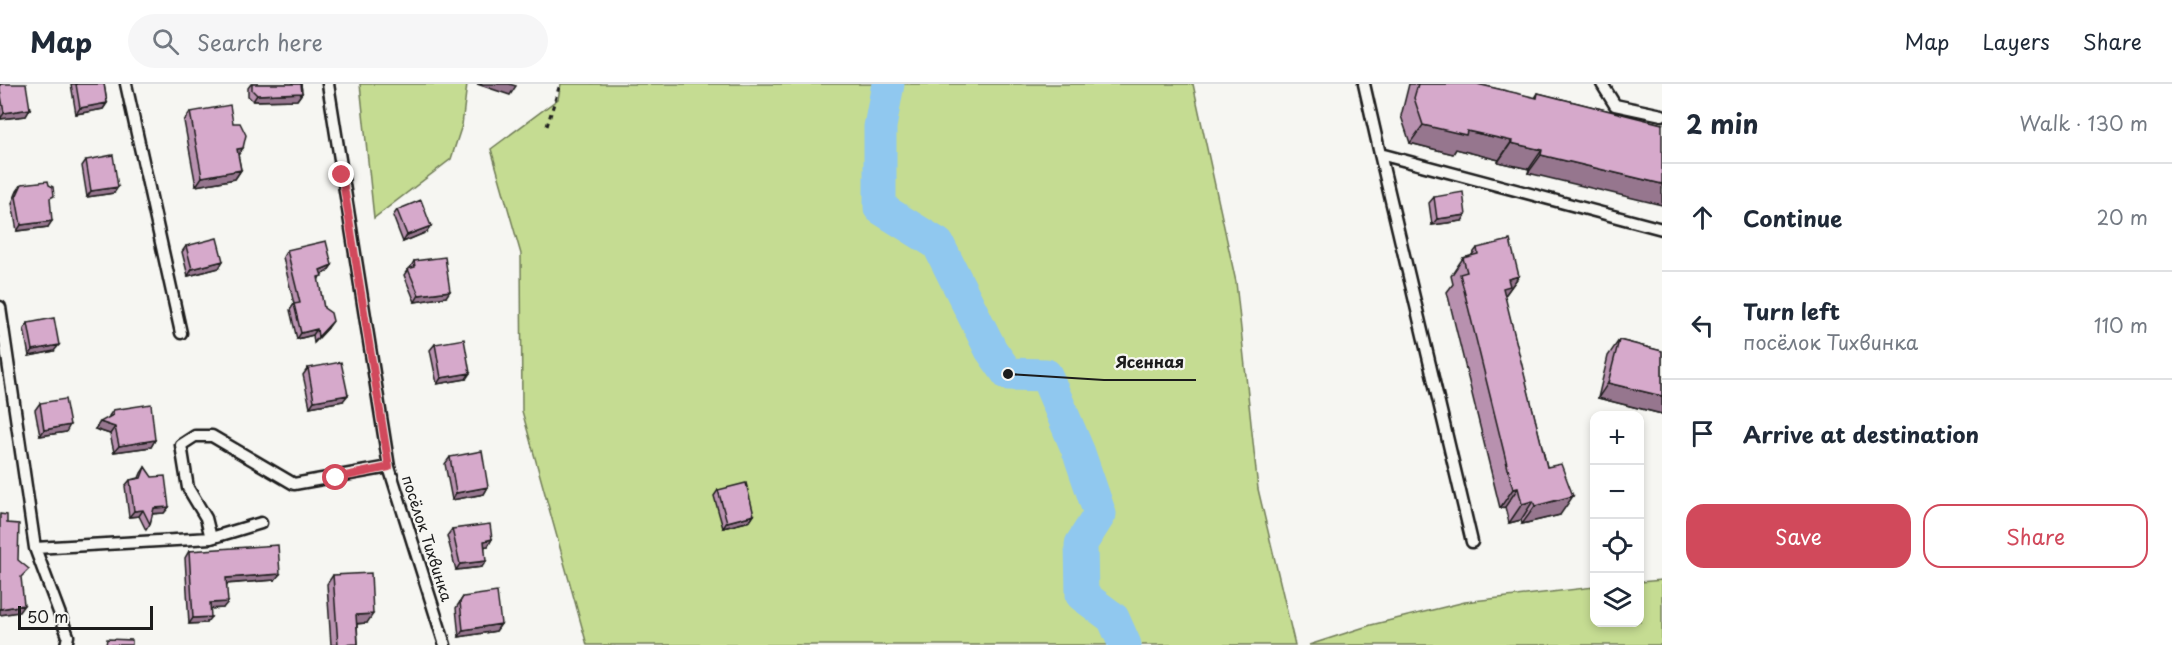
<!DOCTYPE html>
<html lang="en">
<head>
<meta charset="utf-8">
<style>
  :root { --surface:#fff; --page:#f6f6f7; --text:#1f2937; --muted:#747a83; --line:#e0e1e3; --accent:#d1495b }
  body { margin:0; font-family:"Playpen Sans",sans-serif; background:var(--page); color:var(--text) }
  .controls { position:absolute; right:18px; bottom:18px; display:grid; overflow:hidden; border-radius:12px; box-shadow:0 3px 9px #0003 }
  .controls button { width:54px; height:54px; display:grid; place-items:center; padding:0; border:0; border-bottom:2px solid var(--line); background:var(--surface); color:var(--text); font:30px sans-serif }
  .scale { position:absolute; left:18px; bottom:15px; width:135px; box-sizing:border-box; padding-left:6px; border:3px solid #1c1c1c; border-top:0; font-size:16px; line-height:21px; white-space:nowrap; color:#1c1c1c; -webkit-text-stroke:4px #f6f6f2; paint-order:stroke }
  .stop { position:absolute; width:18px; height:18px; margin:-14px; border:4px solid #d1495b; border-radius:50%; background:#fff }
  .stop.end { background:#d1495b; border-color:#fff; box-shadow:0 2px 6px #0008 }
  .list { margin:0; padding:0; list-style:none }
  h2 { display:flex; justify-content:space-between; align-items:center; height:78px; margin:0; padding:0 24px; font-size:26px }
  h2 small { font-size:20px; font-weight:400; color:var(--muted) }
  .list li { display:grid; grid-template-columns:39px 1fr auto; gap:18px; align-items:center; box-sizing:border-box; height:108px; padding:0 24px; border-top:2px solid var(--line) }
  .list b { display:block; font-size:22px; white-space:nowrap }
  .list p { margin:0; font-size:20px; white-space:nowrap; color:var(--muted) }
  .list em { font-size:20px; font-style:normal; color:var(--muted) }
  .actions { display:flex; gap:12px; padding:18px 24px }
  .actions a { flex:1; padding:14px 0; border:2px solid var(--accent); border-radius:18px; text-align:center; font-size:21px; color:var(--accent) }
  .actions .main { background:var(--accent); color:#fff }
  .icon { flex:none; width:33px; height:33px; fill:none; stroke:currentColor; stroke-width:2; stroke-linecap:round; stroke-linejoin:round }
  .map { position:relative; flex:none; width:1662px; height:561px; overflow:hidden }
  header { display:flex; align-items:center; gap:36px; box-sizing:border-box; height:84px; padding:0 30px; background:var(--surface); border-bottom:2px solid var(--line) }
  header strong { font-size:28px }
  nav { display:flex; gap:33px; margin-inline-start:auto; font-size:21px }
  .search { width:420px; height:54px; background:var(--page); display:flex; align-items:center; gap:15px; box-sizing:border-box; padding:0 21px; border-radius:33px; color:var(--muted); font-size:22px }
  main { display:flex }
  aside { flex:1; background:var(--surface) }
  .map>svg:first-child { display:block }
</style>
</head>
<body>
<header>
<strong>Map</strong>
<div class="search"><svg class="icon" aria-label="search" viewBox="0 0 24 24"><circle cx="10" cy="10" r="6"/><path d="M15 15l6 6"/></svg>Search here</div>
<nav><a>Map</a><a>Layers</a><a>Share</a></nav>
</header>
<main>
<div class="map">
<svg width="1662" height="561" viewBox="0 0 1662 561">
  <rect width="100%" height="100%" fill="#f6f6f2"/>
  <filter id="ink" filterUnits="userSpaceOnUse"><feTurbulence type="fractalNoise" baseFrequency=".0167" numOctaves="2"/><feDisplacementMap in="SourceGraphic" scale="12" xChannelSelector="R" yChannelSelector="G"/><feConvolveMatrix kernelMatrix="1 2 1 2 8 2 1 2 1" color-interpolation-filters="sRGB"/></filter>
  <g filter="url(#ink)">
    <!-- green -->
    <path fill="#c5dc92" stroke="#707c57" stroke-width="1.5" d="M360,0h107l-5,41 -11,34 -77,59z
      M561,0h632l43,198 22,207 37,156h-708l-65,-234 -1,-157 -30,-105 67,-50z
      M1662,496v65h-353l62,-20 94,-23 129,-15v35h46v-40z"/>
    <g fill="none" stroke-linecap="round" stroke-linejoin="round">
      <!-- river -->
      <path stroke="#90c8ef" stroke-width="33" d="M888,0l-8,43v81l58,36 53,106 17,24 38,1 33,78 21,61 -19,30 1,51 31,23 12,27"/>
      <defs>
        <path id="lane" d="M126,0l55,249
          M328,0l61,383 56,178
          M1364,0l16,70
          M1602,0l13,21 47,10
          M0,223l35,241 33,88 -2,9
          M211,454l50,-15
          M1472,458l-92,-388 282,75
          M35,464l176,-10 -5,-20 -18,-30 -7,-43 14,-9h17l82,48 95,-17"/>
      </defs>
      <!-- lane casing -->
      <use href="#lane" stroke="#1c1c1c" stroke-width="15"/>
      <!-- path -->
      <path stroke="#1c1c1c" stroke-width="3" stroke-dasharray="4.5 4.5" stroke-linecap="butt" d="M547,42l13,-42"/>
      <!-- lane -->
      <use href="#lane" stroke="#f6f6f2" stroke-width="10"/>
    </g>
    <!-- wall -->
    <path fill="#b891af" stroke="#1c1c1c" stroke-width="1.5" d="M0,0l30,25 -4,7 -26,3z
      M71,0h33l3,19 -4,6 -27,5z
      M251,0h50l1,9 -5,7 -44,1 -5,-5v-8z
      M1409,0h68l58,14 3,-5 124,31 -134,49 1,-4 -31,-7 1,-2 -43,-11 -3,5 -43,-11 -9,-27z
      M190,28l48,43 3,15 -6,9 -39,7 -12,-65z
      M86,76l28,33 -27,4 -5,-31z
      M22,100l28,17 -2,26 -31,4 -5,-28 5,-12z
      M1434,113l28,24 -30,4 -3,-22z
      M397,126l30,22 -24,10 -10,-26z
      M186,162l33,22 -31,8 -6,-24z
      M1477,164l42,28 -13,18 -2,1 43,172 13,48 -38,9 -1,-4 -12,3 -4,-16 -5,1 -53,-216 6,-8 -2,-8 12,-18 8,-2z
      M287,166l45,15 -5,7 -6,2 -3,7 10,47 -14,15 -1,-8 -16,4 -7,-29 4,-6 -11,-47z
      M414,177l32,36 -31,5 -11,-27 4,-6 2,-1z
      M28,239l26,28 -25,5 -5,-27z
      M1619,256l43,11v63l-64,-16 10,-42z
      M435,260l31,35 -29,5 -7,-34z
      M308,284l35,33 -33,6 -7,-32z
      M40,319l26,29 -26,4 -5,-26z
      M113,326l42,30 -4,7 -37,5 -4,-18 -15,-5 14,-11v-2z
      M450,373l38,30 -4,7 -32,6 -7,-36z
      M145,383l24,40 -5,6 -12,1 -2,10 -4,6 -7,-14 -10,1 -4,-31 5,-6 9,-2 2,-5z
      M718,406l36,25 -4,6 -27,7 -9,-32z
      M452,445l40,10 -4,7h-3l-3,21 -26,3 -9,-34z
      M189,467l86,29 -48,4 -4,24 -13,1 -4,14 -17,1 -4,-66z
      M333,491l34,48 -10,1 1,20 -1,1h-26l-4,-61z
      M463,513l38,27 -5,7 -37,6 -3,-29z"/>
    <!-- shaded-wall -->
    <path fill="#96768e" stroke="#1c1c1c" stroke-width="1.5" d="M477,0h32l7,2 -6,9z
      M302,9l-5,7 -44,1 4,-6z
      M107,19l-4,6 -27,5 4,-6z
      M30,25l-4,7 -26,3 4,-6z
      M1423,41l44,6 45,10 -13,19 -43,-11 -3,5 -43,-11z
      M1511,59l31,7 -13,19 -31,-7z
      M243,64l-6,9v-8z
      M1541,71l121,29v21l-134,-32z
      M241,86l-6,9 -39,7 6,-9z
      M118,103l-4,6 -27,4 4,-6z
      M1466,131l-4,6 -30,4 5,-6z
      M52,137l-4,6 -31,4 4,-6z
      M431,142l-4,6 -24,10 4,-7z
      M223,177l-4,7 -31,8 4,-7z
      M332,181l-5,7 -11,4 4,-6z
      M1519,192l-13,18 -3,1 -13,11 18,-27z
      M450,207l-4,6 -31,5 4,-7z
      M333,237l-5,7 -14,15 4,-6z
      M317,245l-4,6 -16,4 4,-6z
      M59,261l-5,6 -25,5 4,-6z
      M470,289l-4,6 -29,5 4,-6z
      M1608,299l54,13v18l-64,-16z
      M348,311l-5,6 -33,6 4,-6z
      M100,338l15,5 -5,7 -15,-5z
      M70,341l-4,7 -26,4 4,-6z
      M155,356l-4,7 -37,5 5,-6z
      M488,403l-4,7 -32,6 4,-7z
      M1518,404l-13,19 -5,1 13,-19z
      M1573,412l-13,19 -38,9 13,-18z
      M1533,417l-12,19 -12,3 13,-19z
      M169,423l-5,6 -15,1 5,-6z
      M143,426l-4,6 -10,1 5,-6z
      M754,431l-4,6 -27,7 4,-6z
      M492,455l-4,7 -9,1 5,-6z
      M486,477l-4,6 -26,3 4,-6z
      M280,490l-5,6 -53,4 4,-6z
      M228,518l-5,6 -17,1 4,-6z
      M24,521l-5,7 -19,3v-6z
      M373,530l-6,9 -17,1 6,-9z
      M211,533l-5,6 -17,1 4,-6z
      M501,540l-5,7 -37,6 4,-7z"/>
    <!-- building -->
    <path fill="#d6a9cb" stroke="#1c1c1c" stroke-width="1.5" d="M0,0h26l4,25 -26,4 -4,-23z
      M76,0h28l3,19 -27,5z
      M252,0h49l1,9 -45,2 -5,-5z
      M1418,0h59l60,14 1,-5 124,31v60l-121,-29 1,-5 -31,-7 1,-2 -45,-10 -1,4 -43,-10 -9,-27z
      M230,21l3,18h7l6,12 -3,13 -6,1 4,21 -39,7 -12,-65z
      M113,71l5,32 -27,4 -5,-31z
      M48,97l1,4 4,2 1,9 -4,2 2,23 -31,4 -5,-28 6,-13z
      M1463,108l3,23 -29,4 -3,-22z
      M421,116l10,26 -24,9 -10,-25z
      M217,154l6,23 -31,8 -6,-23z
      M1510,156l9,36 -11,3 2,7 -7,2 44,179 14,-3 12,32 -38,10 -2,-5 -11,3 -4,-16 -5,1 -53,-215 7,-2 -4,-14 15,-4 -1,-6z
      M326,157l6,24 -12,5 2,6 -4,1 6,31 7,5 2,8 -15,16 -1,-8 -16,4 -7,-29 6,-1 -13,-53z
      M445,173l5,34 -31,4 -11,-26 7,-2 -1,-6z
      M54,234l5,27 -26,5 -5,-27z
      M464,255l6,34 -29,5 -6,-34z
      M1619,256l43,11v45l-54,-13z
      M341,278l7,33 -34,6 -6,-33z
      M65,315l5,26 -26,5 -4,-27z
      M151,320l4,36 -36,6 -4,-19 -15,-5 13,-7v-5z
      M482,367l6,36 -32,6 -6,-36z
      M145,383l7,10 13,-1 4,31 -15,1 -4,16 -7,-14 -9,1 -4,-31 11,-2z
      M746,399l8,32 -27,7 -9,-32z
      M0,430l7,1v8l12,1 -1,36 11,9 -8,8 3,28 -24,4z
      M490,440l2,15 -8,2 2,20 -26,3 -8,-35z
      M278,461l2,29 -54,4 2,24 -18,1 1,14 -18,1 -4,-67z
      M371,489l2,41 -17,1 2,29 -20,1 -5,-70z
      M497,508l4,32 -38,6 -3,-28 3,-5z
      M107,555l25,1v5h-26z"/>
  </g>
  <g fill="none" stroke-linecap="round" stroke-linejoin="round" filter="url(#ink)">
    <!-- route -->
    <path stroke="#d1495b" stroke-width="8" d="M336,394l53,-11 -47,-292"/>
  </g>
  <g text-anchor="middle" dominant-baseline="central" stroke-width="4.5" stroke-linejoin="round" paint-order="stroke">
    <!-- street labels -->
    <g font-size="15" fill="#1c1c1c" stroke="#f6f6f2">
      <text transform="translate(428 454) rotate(72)">посёлок Тихвинка</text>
    </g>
  </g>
  <!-- callouts -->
  <path fill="none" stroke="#1c1c1c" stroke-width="2" d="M1008 290L1104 296H1196"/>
  <circle fill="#1c1c1c" stroke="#f6f6f2" stroke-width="2" cx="1008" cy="290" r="6"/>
  <g font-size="16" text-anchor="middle" font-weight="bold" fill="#1c1c1c" stroke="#f6f6f2" stroke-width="4.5" stroke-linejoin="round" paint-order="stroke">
    <text x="1150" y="284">Ясенная</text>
  </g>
</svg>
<div class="controls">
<button>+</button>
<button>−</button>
<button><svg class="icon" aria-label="locate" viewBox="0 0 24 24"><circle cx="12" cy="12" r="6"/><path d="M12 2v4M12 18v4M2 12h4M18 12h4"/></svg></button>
<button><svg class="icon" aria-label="layers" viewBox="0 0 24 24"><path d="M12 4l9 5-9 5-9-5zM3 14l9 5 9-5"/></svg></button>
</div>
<div class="scale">50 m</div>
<div class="stop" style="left:336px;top:394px"></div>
<div class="stop end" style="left:342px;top:91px"></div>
</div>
<aside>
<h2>2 min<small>Walk · 130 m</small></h2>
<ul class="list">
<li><svg class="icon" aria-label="ahead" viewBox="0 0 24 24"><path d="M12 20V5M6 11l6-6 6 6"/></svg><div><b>Continue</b></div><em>20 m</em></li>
<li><svg class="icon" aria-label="left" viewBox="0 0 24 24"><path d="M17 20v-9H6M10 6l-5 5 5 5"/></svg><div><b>Turn left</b><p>посёлок Тихвинка</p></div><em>110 m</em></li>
<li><svg class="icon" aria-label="arrive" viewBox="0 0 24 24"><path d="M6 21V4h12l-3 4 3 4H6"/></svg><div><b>Arrive at destination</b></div></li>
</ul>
<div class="actions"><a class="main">Save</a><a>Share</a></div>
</aside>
</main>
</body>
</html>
